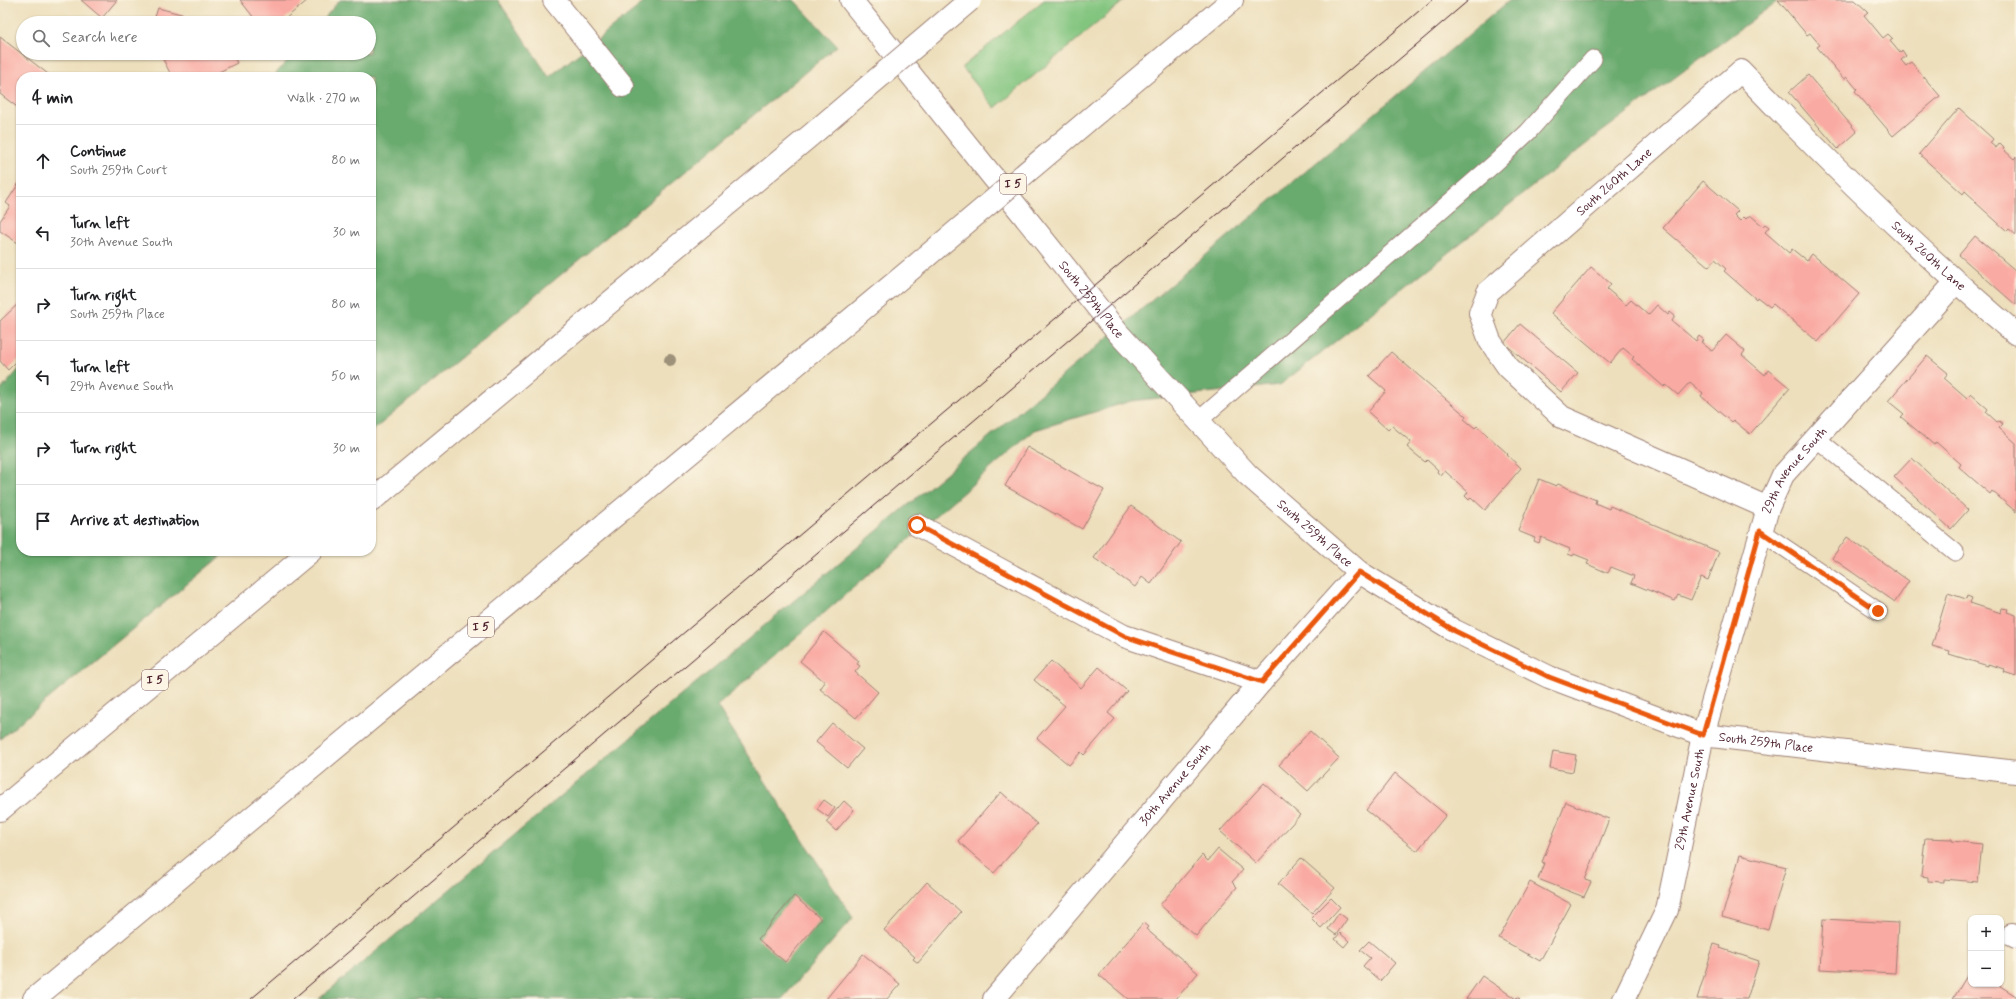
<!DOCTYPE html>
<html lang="en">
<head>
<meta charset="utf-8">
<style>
  :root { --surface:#fff; --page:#f2f2f2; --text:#202124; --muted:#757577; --line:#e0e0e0 }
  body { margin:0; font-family:Mynerve,sans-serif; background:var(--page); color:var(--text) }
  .controls { position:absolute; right:12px; bottom:12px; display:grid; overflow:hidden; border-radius:8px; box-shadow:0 1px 3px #0004 }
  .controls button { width:36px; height:36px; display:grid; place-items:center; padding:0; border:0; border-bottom:1px solid var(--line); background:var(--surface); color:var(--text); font:20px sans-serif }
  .stop { position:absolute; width:12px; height:12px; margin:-9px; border:3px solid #ea580c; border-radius:50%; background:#fff }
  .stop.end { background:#ea580c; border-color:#fff; box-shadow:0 1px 4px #0008 }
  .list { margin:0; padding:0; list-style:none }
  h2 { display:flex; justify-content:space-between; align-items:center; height:52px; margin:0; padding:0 16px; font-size:17px }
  h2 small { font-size:13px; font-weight:400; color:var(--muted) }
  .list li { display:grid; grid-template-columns:26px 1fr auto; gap:12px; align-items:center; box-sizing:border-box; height:72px; padding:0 16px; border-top:1px solid var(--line) }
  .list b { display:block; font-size:15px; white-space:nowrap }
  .list p { margin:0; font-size:13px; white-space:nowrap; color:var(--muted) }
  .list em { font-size:13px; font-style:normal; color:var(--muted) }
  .icon { flex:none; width:22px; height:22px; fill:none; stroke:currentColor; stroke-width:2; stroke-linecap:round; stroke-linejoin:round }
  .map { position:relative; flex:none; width:2016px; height:999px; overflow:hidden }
  .search { position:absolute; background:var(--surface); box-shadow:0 1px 3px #0004; left:16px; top:16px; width:360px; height:44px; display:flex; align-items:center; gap:10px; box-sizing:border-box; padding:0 14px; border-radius:22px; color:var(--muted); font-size:15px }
  .panel { position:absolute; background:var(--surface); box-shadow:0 1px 3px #0004; left:16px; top:72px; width:360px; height:484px; border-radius:16px }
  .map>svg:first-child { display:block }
</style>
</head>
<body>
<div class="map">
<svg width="2016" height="999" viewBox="0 0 2016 999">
  <rect width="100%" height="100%" fill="#fcf5e5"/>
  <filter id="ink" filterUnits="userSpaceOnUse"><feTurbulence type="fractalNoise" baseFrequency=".025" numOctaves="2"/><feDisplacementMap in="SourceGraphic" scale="8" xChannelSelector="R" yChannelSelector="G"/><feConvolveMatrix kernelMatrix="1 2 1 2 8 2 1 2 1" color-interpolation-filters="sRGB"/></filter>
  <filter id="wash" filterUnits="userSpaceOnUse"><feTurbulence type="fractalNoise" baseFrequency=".012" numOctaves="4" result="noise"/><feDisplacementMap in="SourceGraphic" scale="16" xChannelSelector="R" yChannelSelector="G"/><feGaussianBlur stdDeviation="0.9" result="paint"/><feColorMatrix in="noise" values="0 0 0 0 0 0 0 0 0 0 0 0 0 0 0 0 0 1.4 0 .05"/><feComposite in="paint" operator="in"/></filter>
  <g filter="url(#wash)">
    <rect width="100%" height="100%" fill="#eddfbc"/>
    <!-- green -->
    <path fill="#82c57f" stroke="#667255" d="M1044,0h81l-130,108 -33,-41z"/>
    <!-- forest -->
    <path fill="#69aa6e" stroke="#5a644c" d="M340,0h158l51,77 98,-77h147l43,46 -466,386v-355h-98l21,-24h75v-30h-49z
      M1510,0h269l-176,131 -323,254 -149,16 -96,29 -318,276 136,212 -71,81h-463z
      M21,367v184h206l-227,188v-348z"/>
    <g id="blocks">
      <!-- building -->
      <path fill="#f9aaa3" d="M81,0h36l-15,18z
        M240,0h68l-28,23h-22z
        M1778,0h77l13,12 -4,3 19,23 5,-4 5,5 -3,2 10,12 2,-3 4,6 -5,4 5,6 5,-4 29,34 -47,40 -38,-45 2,-2 -10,-12 -3,2 -27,-32 3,-2 -10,-12 -3,2z
        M158,8l27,7 -2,8h-30z
        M0,37l52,40h-31v33l-21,-16z
        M170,53h62l5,10 -28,14h-37l-10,-20z
        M1808,75l49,57 -19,17 -49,-57z
        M1959,108l34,31 -3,4 6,5 4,-5 4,4 -1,2 11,10 2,-2v78l-7,-6 -2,2 -32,-29 1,-1 -11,-10 -2,3 -44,-40z
        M21,180v65l-21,-14v-10l10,-15 -4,-3z
        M1703,181l35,30 -4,4 6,6 4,-4 2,2 4,-4 13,11 2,-2 4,3 -4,5 24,21 3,-4 15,12 5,-7 47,40 -41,48 -45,-38 -3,3 -13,-10 -1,2 -32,-28 2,-2 -11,-10 -6,8 -46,-39z
        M1975,236l41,35v34l-57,-50z
        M1591,267l20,17 -4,5 19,16 5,-5 17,15 9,-10 11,10 2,-3 5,4 -3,5 24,20 3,-5 5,4 -3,2 11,9 14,-16 19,16 -3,4 23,20 3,-5 22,18 -40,46 -17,-14 -2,2 -30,-26 2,-3 -13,-11 -12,13 -12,-10 -2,2 -32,-28 2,-2 -11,-9 -13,15 -59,-50z
        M21,301v56l-13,13 -8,-9v-40z
        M1520,324l58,49 -17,19 -57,-49z
        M1391,352l75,64 -2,3 11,9 2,-2 31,28 -1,1 14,13 -36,42 -14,-13 -2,3 -4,-4 3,-4 -23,-21 -4,5 -4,-4 1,-2 -11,-10 -2,2 -18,-15 4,-5 -19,-16 -4,4 -20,-18 18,-21 -17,-15z
        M1927,356l21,17 -4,5 23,20 4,-4 17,15 -2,3 11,10 2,-1 4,3 -4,4 17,15v69l-24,-21 -2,3 -31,-27 2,-3 -25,-22 -2,3 -33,-28 3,-3 -16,-13z
        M1027,447l77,43 -22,39 -77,-43z
        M1912,458l56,52 -17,19 -57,-52z
        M1539,479l17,7 2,-2 38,16 -1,3 14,6 1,-3 109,46 -11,28 -7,-3 -10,23 -13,-5 -3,6 -44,-18 3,-7 -23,-9 -3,6 -21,-9 2,-4 -15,-6 -1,2 -5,-2 2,-5 -29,-12 -2,6 -5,-2 1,-3 -17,-7z
        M1131,506l50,36 -30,42 -9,-7 -7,10 -41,-29z
        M1847,537l62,44 -14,21 -63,-44z
        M1948,593l18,6 1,-3 5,2 -2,5 31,10 1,-5 6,1 -1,3 9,3v61l-12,-4 1,-3 -17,-5v2l-39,-12 1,-3 -18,-5z
        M824,632l35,29 -2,3 3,2 -5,6 23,20 -22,26 -36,-29 5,-7 -25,-21z
        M1051,661l30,27 18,-21 28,24 -19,22 7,6 -31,36 -3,-3 -12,13 -32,-27 28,-32 -31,-26z
        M832,723l31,26 -16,19 -31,-26z
        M1310,731l29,27 -31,33 -29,-26z
        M1553,751l23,4 -3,17 -23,-4z
        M1395,773l51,42 -29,36 -51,-41z
        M1264,783l36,32 -44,48 -36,-32z
        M1001,792l36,32 -43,49 -36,-32z
        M824,800l11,8 -7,9 -11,-8z
        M844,801l10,9 -18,21 -10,-9z
        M1566,802l43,17 -24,61 6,2 -7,15 -46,-18 6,-16 -2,-1z
        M1925,838l27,1v2l30,3 -4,38 -34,-3v3l-16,-1v-4l-7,-1z
        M1218,849l25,21 -11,12 5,5 -41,49 -36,-31 42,-50 6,6z
        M1740,855l46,12 -18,63 -46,-13z
        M1301,858l34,30 -23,25 -34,-29z
        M927,882l34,30 -43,51 -5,-4 2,-2 -31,-27z
        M1530,882l41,22 -31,57 -41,-23z
        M794,896l27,23 -36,43 -27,-23z
        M1331,898l9,9 -19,21 -10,-10z
        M1339,913l8,6 -11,16 -8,-6z
        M1823,919l75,4 -3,50 -75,-4z
        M1143,923l5,4 -2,2 52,44 -22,26h-48l-29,-24z
        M1340,933l9,8 -5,6 -9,-8z
        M1369,941l26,22 -15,18 -17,-15 7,-8 -10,-8z
        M1714,944l7,2 -1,2 39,13 -12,38h-50z
        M863,954l37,30 -13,15h-61z
        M1971,969v15h26l19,12v3h-63z
        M1482,976l34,23 1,-2 3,2h-54z"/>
    </g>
  </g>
  <g filter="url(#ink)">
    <use href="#blocks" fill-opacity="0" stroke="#9c7f74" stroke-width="1"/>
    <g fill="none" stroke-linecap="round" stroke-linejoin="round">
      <defs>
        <path id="service" d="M1198,421l297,-258 33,-31 65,-73
          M1816,438l139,114
          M1760,531l118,80"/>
        <g id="minor">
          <path d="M554,0l69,86"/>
          <path id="s1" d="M1768,508l-206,-91 -54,-50 -18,-26 -10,-28 8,-21 253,-221c88,92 179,181 275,263"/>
          <path d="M917,525l207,111 137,46"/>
          <path d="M2012,935l4,2"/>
          <path id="s2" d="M994,999l267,-317 98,-110"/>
          <path id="s3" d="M1624,999l43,-89 36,-175 65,-227 15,-33 173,-193"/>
        </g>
        <g id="secondary">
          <path id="s4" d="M851,0l267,333 130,142 111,97 96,59 94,46 154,58 313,37"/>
        </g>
        <path id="motorway" d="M1098,112l134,-112
          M371,501l446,-371
          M0,810l311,-259
          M34,999l893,-743"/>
      </defs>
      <!-- service casing -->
      <use href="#service" stroke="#9c7f74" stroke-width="19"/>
      <!-- minor casing -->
      <use href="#minor" stroke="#9c7f74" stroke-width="24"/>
      <!-- secondary casing -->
      <use href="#secondary" stroke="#9c7f74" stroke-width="24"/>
      <!-- motorway casing -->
      <use href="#motorway" stroke="#9c7f74" stroke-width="24"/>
      <!-- service -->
      <use href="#service" stroke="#fff" stroke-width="17"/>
      <!-- minor -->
      <use href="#minor" stroke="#fff" stroke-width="22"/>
      <!-- secondary -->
      <use href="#secondary" stroke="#fff" stroke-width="22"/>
      <!-- motorway -->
      <use href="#motorway" stroke="#fff" stroke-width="22"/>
      <!-- tram -->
      <path stroke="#4a1f2b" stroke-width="1" d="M251,999l1181,-999
        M293,999l1176,-999"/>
      <defs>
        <path id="motorway-bridge" d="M817,130l153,-130
          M927,256l171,-144"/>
      </defs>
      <!-- motorway-bridge casing -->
      <use href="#motorway-bridge" stroke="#9c7f74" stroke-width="24" stroke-linecap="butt"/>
      <!-- motorway-bridge -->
      <use href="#motorway-bridge" stroke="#fff" stroke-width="22"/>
    </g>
    <!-- trees -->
    <circle fill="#9d917a" cx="670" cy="360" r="6"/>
  </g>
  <g fill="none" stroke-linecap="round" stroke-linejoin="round" filter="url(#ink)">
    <!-- route -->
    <path stroke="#ea580c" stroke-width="5" d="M917,525l207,111 138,46 97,-110 96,59 94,46 154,58 57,-204 118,80"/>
  </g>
  <g text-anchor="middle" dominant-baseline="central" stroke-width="4" stroke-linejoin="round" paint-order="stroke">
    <!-- shield labels -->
    <g fill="#fcf5e5" stroke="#7f5f63" stroke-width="1">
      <rect x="1000" y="174" width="26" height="20" rx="3"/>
      <rect x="468" y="617" width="26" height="20" rx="3"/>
      <rect x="142" y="670" width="26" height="20" rx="3"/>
    </g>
    <g font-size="12" font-weight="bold" fill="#4a1f2b">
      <text x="1013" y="184">I 5</text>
      <text x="481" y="627">I 5</text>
      <text x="155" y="680">I 5</text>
    </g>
    <!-- street labels -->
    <g font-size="13" fill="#4a1f2b" stroke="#fcf5e5">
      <text stroke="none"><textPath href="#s1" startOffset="550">South 260th Lane</textPath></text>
      <text stroke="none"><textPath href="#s1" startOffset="982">South 260th Lane</textPath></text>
      <text stroke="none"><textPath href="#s4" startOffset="384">South 259th Place</textPath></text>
      <text stroke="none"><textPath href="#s3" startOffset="560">29th Avenue South</textPath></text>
      <text stroke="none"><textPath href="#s4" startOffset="708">South 259th Place</textPath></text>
      <text stroke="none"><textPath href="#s4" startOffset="1212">South 259th Place</textPath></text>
      <text stroke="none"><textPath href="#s2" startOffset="281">30th Avenue South</textPath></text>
      <text stroke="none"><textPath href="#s3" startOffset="212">29th Avenue South</textPath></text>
    </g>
  </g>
</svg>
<div class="controls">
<button>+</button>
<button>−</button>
</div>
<div class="stop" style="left:917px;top:525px"></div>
<div class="stop end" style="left:1878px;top:611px"></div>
<div class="search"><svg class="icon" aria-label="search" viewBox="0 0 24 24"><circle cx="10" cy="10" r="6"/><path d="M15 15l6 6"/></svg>Search here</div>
<section class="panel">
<h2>4 min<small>Walk · 270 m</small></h2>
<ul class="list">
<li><svg class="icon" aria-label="ahead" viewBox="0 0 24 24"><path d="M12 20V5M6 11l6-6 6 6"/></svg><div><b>Continue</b><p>South 259th Court</p></div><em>80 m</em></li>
<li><svg class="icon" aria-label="left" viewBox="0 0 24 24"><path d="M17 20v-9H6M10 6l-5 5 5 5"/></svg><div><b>Turn left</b><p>30th Avenue South</p></div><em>30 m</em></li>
<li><svg class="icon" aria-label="right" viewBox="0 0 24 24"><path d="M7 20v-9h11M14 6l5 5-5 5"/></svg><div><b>Turn right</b><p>South 259th Place</p></div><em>80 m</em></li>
<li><svg class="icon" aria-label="left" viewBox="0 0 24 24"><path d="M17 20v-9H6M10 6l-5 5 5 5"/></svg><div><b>Turn left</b><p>29th Avenue South</p></div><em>50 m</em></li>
<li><svg class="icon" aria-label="right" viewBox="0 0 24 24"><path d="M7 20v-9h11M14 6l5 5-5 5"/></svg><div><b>Turn right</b></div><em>30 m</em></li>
<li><svg class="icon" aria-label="arrive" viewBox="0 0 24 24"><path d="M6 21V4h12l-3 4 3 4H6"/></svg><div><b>Arrive at destination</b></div></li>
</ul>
</section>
</div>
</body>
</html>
